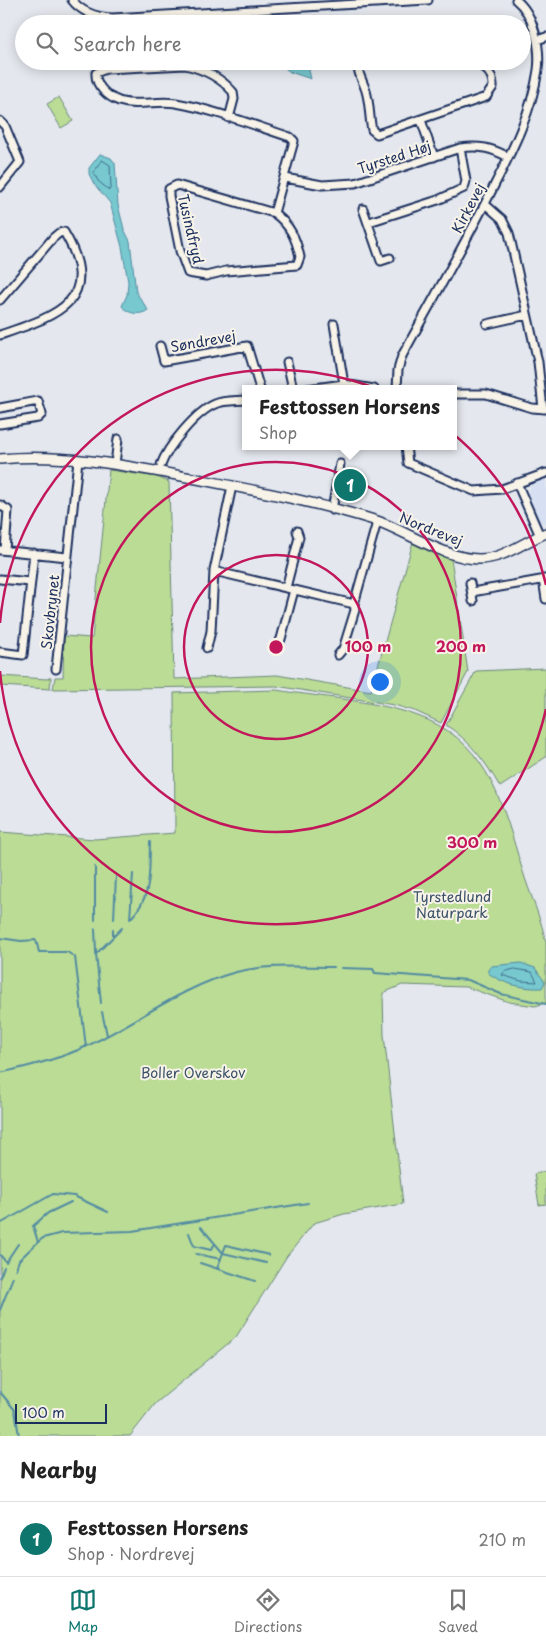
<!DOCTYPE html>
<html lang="en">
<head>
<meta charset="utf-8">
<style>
  :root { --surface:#fff; --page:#f2f2f2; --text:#222; --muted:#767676; --line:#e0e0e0; --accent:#0f766e }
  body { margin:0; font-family:"Playpen Sans",sans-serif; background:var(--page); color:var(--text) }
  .scale { position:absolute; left:15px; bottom:12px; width:92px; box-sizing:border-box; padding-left:5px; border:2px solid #1b2f5e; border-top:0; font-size:14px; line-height:18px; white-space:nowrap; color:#1b2f5e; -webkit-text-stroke:4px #f7f3e8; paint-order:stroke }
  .you { position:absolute; left:379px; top:681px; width:18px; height:18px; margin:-12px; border:4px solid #fff; border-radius:50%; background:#1a73e8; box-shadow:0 0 0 8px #1a73e833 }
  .badge { display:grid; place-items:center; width:32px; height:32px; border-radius:50%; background:var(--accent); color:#fff; font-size:16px; font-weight:700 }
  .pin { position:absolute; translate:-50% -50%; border:2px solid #fff; box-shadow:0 1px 5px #0006 }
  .popup { position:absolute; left:242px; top:385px; width:215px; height:65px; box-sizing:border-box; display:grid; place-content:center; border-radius:0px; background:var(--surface); filter:drop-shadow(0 1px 4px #0005); font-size:16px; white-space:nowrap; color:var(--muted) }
  .popup b { font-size:19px; color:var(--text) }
  .popup::after { content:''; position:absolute; left:50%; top:100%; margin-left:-10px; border:10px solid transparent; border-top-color:var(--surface) }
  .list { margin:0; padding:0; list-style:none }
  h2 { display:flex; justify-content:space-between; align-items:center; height:65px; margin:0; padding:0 20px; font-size:21px }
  h2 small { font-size:16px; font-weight:400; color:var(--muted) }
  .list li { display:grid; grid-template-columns:32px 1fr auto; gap:15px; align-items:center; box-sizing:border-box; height:75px; padding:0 20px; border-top:1px solid var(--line) }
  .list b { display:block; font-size:19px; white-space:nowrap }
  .list p { margin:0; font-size:16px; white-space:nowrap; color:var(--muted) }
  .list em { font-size:16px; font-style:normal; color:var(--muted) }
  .icon { flex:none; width:28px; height:28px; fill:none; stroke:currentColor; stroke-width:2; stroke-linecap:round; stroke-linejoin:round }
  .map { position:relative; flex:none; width:546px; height:1436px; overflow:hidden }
  .search { position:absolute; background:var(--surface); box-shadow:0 2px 12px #0003; left:15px; right:15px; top:15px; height:55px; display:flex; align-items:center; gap:12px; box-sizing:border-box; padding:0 18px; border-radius:28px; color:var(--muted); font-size:19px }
  .sheet { height:140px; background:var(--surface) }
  nav { display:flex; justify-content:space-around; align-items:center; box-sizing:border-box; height:70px; border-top:1px solid var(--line); background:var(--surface); font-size:14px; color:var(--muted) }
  nav a { display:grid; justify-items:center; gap:2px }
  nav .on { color:var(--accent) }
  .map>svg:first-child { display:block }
</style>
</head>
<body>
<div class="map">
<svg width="546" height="1436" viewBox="0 0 546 1436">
  <rect width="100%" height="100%" fill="#e4e8ee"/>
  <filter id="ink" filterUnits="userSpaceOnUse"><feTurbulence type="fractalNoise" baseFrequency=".02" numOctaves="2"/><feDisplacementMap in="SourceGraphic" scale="10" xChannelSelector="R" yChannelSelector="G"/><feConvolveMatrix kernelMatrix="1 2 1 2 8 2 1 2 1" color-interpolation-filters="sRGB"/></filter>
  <g filter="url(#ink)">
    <!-- built -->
    <path fill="#d6e0f2" d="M546,475v49l-7,-2 -12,-28 7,-15z"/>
    <!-- green -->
    <path fill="#badc95" stroke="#6a867a" d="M59,97l14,24 -12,7 -14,-24z
      M109,470l48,7 12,5 5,197 103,-4 94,16 42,-149 38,16 17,114 -27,51 -26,-12 -21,-6 -118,-19 -223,3 2,-12h8l1,-41 28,2z
      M546,668v89l-46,30c-14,-25 -30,-46 -54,-62l30,-54z
      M0,676l47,3 4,-2 -1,12 -50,-3z
      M276,690c49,8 118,11 162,35 57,30 69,97 87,153 7,21 17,43 21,65 0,19 0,41 0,60l-11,3 -26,-4 -43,-15 -64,-2 -19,8 1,42 19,169 -59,10 -30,9 -27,33 -51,81 -80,66 -26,33h-130v-604l95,7 80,-6 -1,-140z
      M546,1171v33l-7,1 -5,-31z"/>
    <!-- water -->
    <path fill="#77c8cf" stroke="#528ba2" d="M276,61h31l4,18 -21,-7z
      M100,154l11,4 4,5 3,42 6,24 6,12 6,51 12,18c-7,6 -21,4 -26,-4l5,-11 1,-13 -6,-35 -12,-44 -16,-19 -5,-10v-6z
      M521,963l14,5 10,14 -3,6c-18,1 -39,-4 -54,-15v-3l3,-4z"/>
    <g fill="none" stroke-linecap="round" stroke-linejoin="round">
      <!-- shore -->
      <path stroke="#406c8b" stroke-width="1" d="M102,160l8,5 1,23 -2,2 -11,-9 -4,-8z
        M515,969l17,3 5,10 -16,-1 -19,-6 2,-3z"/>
      <!-- stream -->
      <path stroke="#528ba2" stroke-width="2" d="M95,867v53
        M114,919l2,-43
        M130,919c23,-23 19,-46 20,-77
        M130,919l3,-45
        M95,929l1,23
        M113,936v-7
        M0,938l21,3 15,-1 3,12h28l8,5 11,90
        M341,968l32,1 2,4 93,7 33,14 45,10
        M101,1003l-5,-49 26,-26
        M102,1012l5,23
        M0,1073c29,-7 60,-14 87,-27 51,-24 94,-59 149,-74 32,-8 66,-5 98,-5
        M0,1224l53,-30 21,2 34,16
        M201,1227l22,26 43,10
        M189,1233l5,13 17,4 3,-5
        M38,1242l-5,-16 15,-13 23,-11
        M196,1254l25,5
        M0,1255l6,7 12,-18
        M200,1263l55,18
        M16,1269l3,-9 19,-18 5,-4 19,-5 70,-2 176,-28
        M217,1269l9,-24 43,10
        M0,1277l4,-10
        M0,1310l13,-33
        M0,1392l15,18 4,26"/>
      <defs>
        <path id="minor" d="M72,0c10,13 24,17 40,18l316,-18
          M537,40l9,-3
          M357,61c0,12 6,20 9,30 4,13 3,26 6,39l5,4 109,-37 7,-10c1,-16 -13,-24 -27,-26
          M419,61l35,2 9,-2
          M229,118l5,-19 -1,-7c-12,-14 -30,-23 -48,-27l-79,4 -10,4c-1,13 12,24 23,28 18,6 38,-1 57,2 39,7 77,22 114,34l4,4 -20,72 -97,-28 -8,4v7l11,55 8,22 18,3 20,-5 71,-6 3,-8c-4,-19 -10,-32 -26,-44
          M421,120l13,37
          M0,121l5,5 15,36 -20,25
          M285,178l37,7 33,-2 105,-35c19,-3 32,0 48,9
          M485,204l17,15 7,14 29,129 5,47
          M363,209l18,52 9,-3
          M369,222l69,-22 26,-12 2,-7 -6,-33
          M0,300l53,-62 6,-5 5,-1c41,69 -8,84 -64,103
          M334,324l10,60
          M487,324l40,-9
          M160,346l4,15 83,-15 13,43
          M287,362l6,27
          M307,389l37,-5 30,5
          M397,389l1,-19 4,-14c31,-57 63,-112 92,-170 19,-37 38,-75 44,-116 3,-22 -4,-56 -22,-70
          M454,394h32l46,14 14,1
          M0,408l38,-7 4,13 -4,4 -38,6
          M406,446l2,17 66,28 28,-2 44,-16
          M115,464l3,-25
          M161,465c7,-19 35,-53 54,-61 9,-4 21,-3 31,-4
          M517,483l23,53
          M232,486l-18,85 140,33 23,-82
          M0,505l8,5 -3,40
          M332,510l8,-46
          M0,550l67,7
          M0,579l30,3
          M543,579l3,20
          M470,583l3,18
          M286,588l13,-51 -2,-6
          M472,592l74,-13
          M276,647l5,-8 13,-49
          M207,648l4,-17 3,-60
          M0,652l23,3 11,-102
          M338,655l5,-6 12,-39 -1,-6
          M56,669l22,-209"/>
        <path id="tertiary" d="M0,459c65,-6 128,7 192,19 61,12 125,24 185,43 31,11 69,38 102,38 25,0 44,-17 67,-26"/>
      </defs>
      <!-- minor casing -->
      <use href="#minor" stroke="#1b2f5e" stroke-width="11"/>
      <!-- tertiary casing -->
      <use href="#tertiary" stroke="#1b2f5e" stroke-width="12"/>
      <!-- minor -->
      <use href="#minor" stroke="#f7f3e8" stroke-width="7"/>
      <!-- tertiary -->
      <use href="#tertiary" stroke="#f7f3e8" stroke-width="9"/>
    </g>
  </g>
  <!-- distance rings -->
  <g fill="none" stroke="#c2185b" stroke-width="2.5">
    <circle cx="276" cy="647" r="92"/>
    <circle cx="276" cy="647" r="185"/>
    <path d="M546 709A277 277 0 0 1 0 671M0 623A277 277 0 0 1 546 585"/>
  </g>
  <g text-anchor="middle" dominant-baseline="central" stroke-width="4" stroke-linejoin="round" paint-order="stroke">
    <!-- street labels -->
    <g font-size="14" fill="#1b2f5e" stroke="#f7f3e8">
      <text transform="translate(394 157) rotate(-18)">Tyrsted Høj</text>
      <text transform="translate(468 208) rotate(-62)">Kirkevej</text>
      <text transform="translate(191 229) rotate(77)">Tusindfryd</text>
      <text transform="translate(203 341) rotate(-10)">Søndrevej</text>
      <text transform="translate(431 529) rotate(22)">Nordrevej</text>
      <text transform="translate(50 612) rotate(-84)">Skovbrynet</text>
    </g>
    <!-- park labels -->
    <g font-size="14" fill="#3b5269" stroke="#f7f3e8">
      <text x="452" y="896">Tyrstedlund<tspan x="452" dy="16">Naturpark</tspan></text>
      <text x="193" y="1072">Boller Overskov</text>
    </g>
  </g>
  <circle cx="276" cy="647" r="8" fill="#c2185b" stroke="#f7f3e8" stroke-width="2.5"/>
  <g font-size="15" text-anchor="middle" font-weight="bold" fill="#c2185b" stroke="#f7f3e8" stroke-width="4" stroke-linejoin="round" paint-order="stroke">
    <text x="368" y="652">100 m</text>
    <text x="461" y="652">200 m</text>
    <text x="472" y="848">300 m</text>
  </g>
</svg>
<div class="scale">100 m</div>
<div class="you"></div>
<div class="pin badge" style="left:350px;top:485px">1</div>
<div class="popup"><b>Festtossen Horsens</b>Shop</div>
<div class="search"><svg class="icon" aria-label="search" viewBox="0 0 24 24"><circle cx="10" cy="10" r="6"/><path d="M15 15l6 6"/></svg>Search here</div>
</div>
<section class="sheet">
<h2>Nearby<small></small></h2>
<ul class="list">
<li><span class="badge">1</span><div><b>Festtossen Horsens</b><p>Shop · Nordrevej</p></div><em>210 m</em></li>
</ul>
</section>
<nav>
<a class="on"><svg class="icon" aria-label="map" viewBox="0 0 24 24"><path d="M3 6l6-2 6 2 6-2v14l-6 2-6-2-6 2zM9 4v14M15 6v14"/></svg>Map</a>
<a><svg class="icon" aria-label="directions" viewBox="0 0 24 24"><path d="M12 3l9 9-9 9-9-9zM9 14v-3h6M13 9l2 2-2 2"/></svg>Directions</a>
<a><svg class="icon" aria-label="saved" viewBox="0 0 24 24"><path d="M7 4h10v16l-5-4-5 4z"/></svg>Saved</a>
</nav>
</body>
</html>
